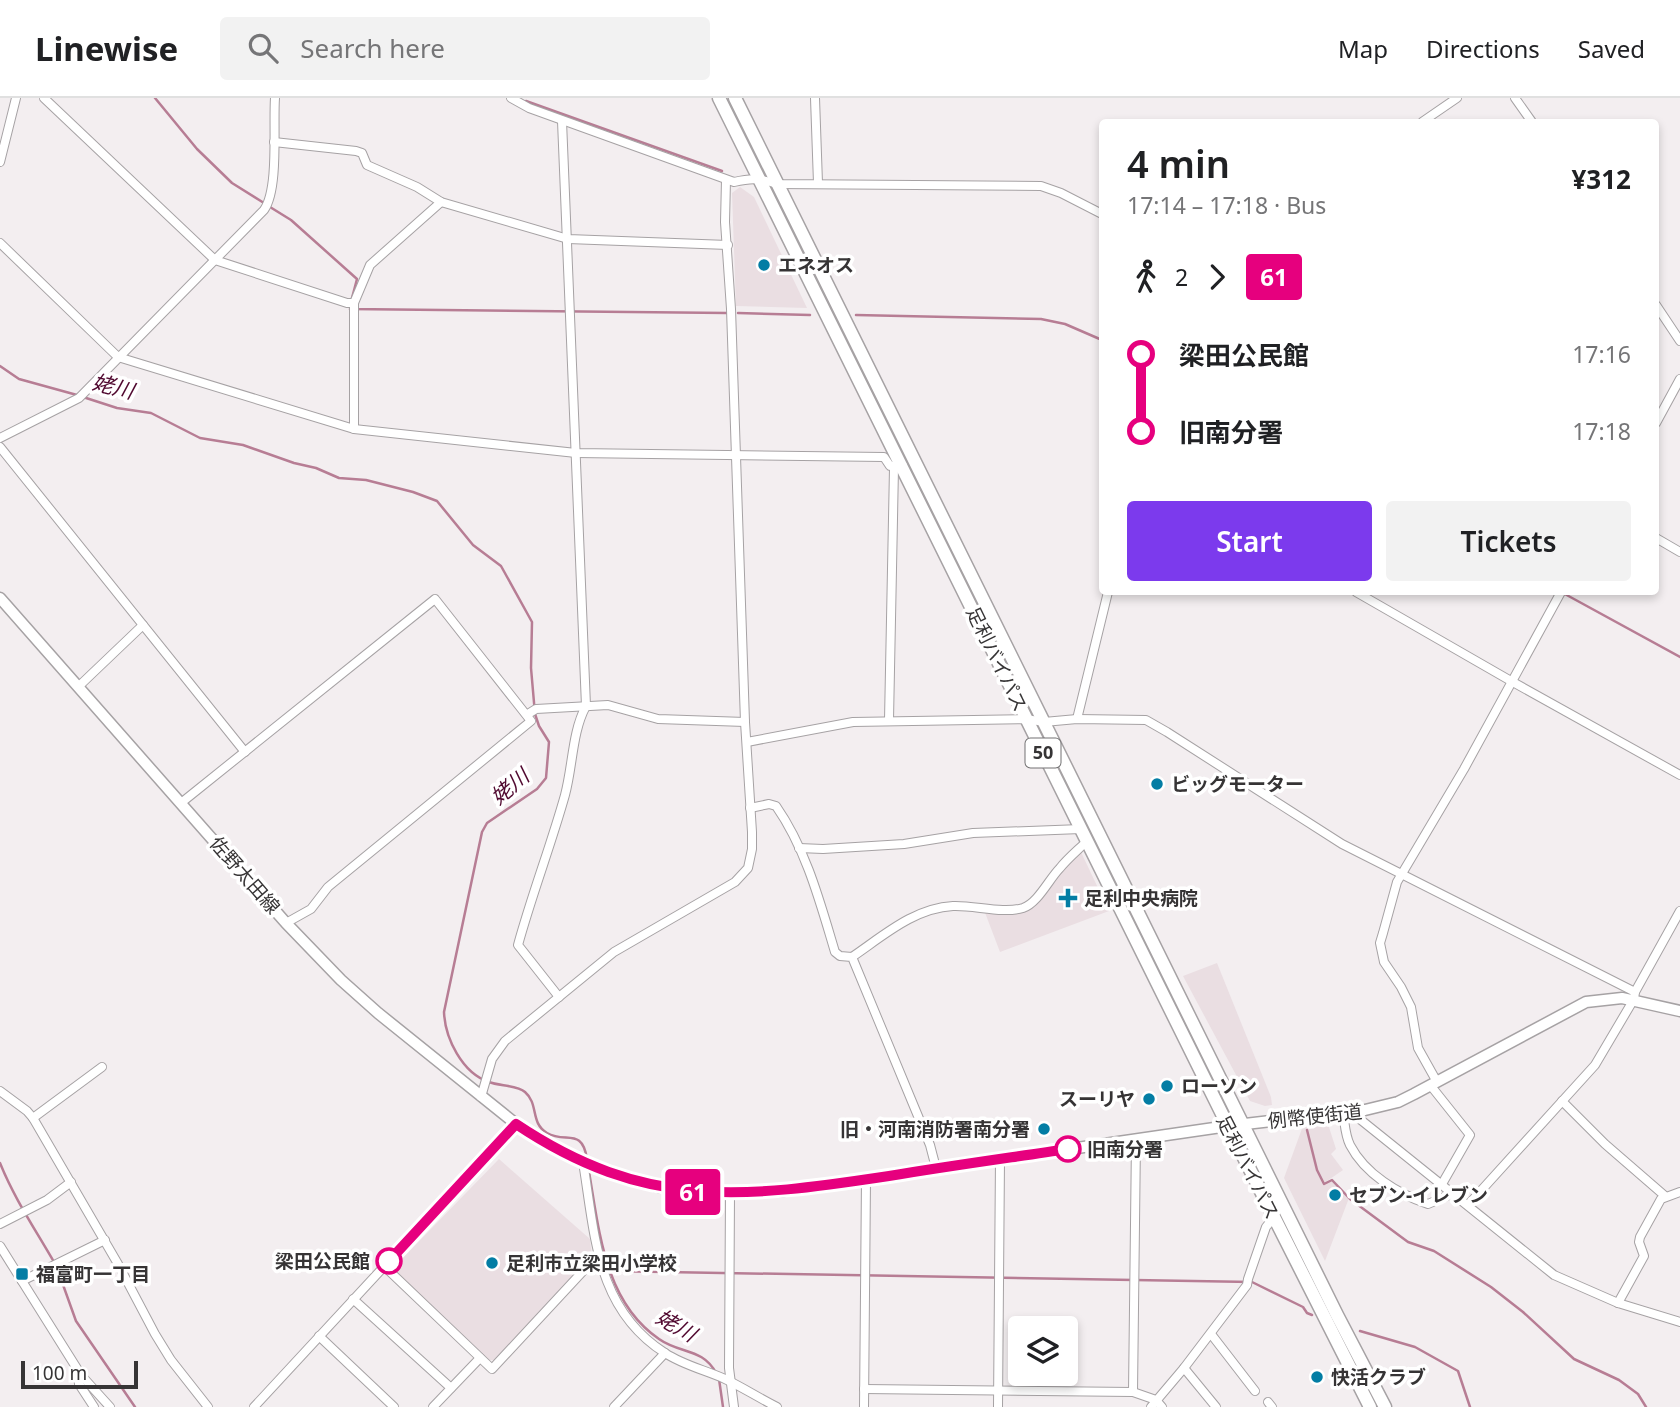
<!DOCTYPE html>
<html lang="en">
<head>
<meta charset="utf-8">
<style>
	body { margin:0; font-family:"Noto Sans","Noto Sans JP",sans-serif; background:#f2f2f2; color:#202124; height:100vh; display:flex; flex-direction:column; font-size:26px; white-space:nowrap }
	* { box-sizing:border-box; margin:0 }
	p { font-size:23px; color:#757577 }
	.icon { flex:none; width:38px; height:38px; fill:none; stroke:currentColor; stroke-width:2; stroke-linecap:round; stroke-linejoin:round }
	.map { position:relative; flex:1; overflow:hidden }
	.details { position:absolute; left:1099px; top:21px; width:560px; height:476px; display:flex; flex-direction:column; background:#fff; border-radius:7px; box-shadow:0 4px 10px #0003 }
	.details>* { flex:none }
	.badge { padding:0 14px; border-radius:5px; font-size:24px; line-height:46px }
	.controls { position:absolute; left:1008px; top:1218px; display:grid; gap:14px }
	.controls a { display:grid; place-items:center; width:70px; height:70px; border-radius:7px; background:#fff; box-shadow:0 4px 10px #0003; font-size:35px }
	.scale { position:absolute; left:21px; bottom:18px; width:117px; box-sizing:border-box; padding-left:7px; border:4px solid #363435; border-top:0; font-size:19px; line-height:24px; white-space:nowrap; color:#363435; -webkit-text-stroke:5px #fff; paint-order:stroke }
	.map>.badge { position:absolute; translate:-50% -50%; box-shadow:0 0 0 4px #fff }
	.legs { display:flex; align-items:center; gap:10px; height:77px; padding:0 28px; font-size:23px }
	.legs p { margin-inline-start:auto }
	.summary { display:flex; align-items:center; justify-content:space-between; height:119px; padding:0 28px }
	h1 { font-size:38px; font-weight:600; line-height:52px }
	.cta { display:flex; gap:14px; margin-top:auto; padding:14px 28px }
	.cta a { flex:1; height:80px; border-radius:7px; background:#7c3aed; color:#fff; font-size:28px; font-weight:600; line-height:80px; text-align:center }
	.cta a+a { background:#f2f2f2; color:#202124 }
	ul { padding:0 28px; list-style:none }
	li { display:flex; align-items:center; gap:24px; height:77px; font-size:26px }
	li i { display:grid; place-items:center; width:10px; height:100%; margin:0 9px; background:currentColor }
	li i::after { content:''; width:18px; height:18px; margin:-9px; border:5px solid; border-radius:50%; background:#fff }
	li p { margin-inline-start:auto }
	li:first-child i { background:linear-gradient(#0000 50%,currentColor 0) }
	li:last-child i { background:linear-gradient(currentColor 50%,#0000 0) }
	header { display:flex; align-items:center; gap:42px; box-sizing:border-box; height:98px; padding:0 35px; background:#fff; border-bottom:2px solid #e0e0e0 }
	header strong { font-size:33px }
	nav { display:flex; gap:38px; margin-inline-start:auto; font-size:24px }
	.search { width:490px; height:63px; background:#f2f2f2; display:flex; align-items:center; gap:18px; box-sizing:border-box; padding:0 24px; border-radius:7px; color:#757577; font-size:26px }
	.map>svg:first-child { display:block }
</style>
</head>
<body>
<header>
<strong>Linewise</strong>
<div class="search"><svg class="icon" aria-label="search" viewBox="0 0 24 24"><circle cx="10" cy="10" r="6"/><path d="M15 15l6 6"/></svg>Search here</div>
<nav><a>Map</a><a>Directions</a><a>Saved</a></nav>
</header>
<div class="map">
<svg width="1680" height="1309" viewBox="0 0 1680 1309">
	<rect width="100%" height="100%" fill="#f3eef0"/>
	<!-- built -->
	<g fill="#eadee2">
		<path d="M740,89l14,10 53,111 -71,-2 -4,-113z"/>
		<path d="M1080,752l29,61 -109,41 -16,-42 45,-6z"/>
		<path d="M1217,865l54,134 1,8 -7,1 -15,-5 -67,-125z"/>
		<path d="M1327,1023l9,28 -5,5 12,16 -19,13 -6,-13 -11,-40 9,40 7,15 9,-4 17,17 -24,63 -41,-83 20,-55z"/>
		<path d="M499,1061l91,80 2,18 -96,103h-10l-94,-91z"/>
	</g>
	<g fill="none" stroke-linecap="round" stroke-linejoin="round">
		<!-- stream -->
		<g stroke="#b77d94" stroke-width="2.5">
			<path d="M155,0l42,51 35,34 32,20"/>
			<path d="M526,3l196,70"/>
			<path d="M270,109l21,13 66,59 -5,19"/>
			<path d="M351,207l-1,4 377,4"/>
			<path d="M738,215l72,2"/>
			<path d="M856,217l185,4 24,5 37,16"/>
			<path d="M0,268l19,13 58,16"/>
			<path d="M83,299l34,11 34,5 49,25 43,7 51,18 22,5 23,10 27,2 47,12 24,9 36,44 28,21 31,56 -1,46 4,46 4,12 10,16 -3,36 -9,11 -50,34 -5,9 -38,180c1,26 18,61 45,70 10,4 28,3 36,10 14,12 5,31 22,41 19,11 35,-6 40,26"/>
			<path d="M1563,495l117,64"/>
			<path d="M1307,1032l10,40 7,14 8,-4 18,19 58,43 26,9 57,36 32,25 51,47 45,21 19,14 8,13"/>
			<path d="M0,1065c14,35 35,66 54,99"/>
			<path d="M588,1068c11,61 15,135 71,173 21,15 44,9 57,34"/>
			<path d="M57,1170l19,53 59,86"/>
			<path d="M609,1173l643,11 51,25 4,6 5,2"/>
			<path d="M1360,1233l55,16 43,24 12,36"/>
			<path d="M719,1281l4,28"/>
		</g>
		<defs>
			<g id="minor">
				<path d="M44,0l171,162 132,43h7"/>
				<path d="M511,0l18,10 205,74c17,-4 26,-4 43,2l264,2 20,7 41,21"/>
				<path d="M815,0l3,85"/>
				<path d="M1515,0l17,24"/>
				<path d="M1422,24l35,-24"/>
				<path d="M274,44l82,9 6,2 5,12 50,22 24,15 127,37 160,6"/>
				<path d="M0,64l16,-64"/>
				<path d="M0,145l118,114 236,72 222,24 308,4 6,9h13"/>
				<path d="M1656,207l24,36"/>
				<path d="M1656,325l24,-44"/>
				<path d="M354,331v-126l16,-38 71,-63"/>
				<path d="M0,340l79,-40 185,-188c15,-21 9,-84 11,-112"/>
				<path d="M0,349l245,305"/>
				<path d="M1656,440l24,14"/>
				<path d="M1356,494l155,89 169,94"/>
				<path d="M78,589l65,-62"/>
				<path d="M528,616l8,-5 72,-4 50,14 87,3"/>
				<path d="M1077,621l31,-127"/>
				<path d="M889,622l5,-252"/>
				<path d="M747,644l106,-20 173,-3 18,3 33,-3 69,1 21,12 175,112 293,148"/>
				<path d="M181,705l254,-204 96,122 -203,166 -17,22 -25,14"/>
				<path d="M750,710l19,-4 7,2c30,43 44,96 59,146l5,4 12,1 78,188 6,23"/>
				<path d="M799,750l24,1 81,-5 69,-11 108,-4"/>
				<path d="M852,859c31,-21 62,-49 101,-51 21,-1 50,8 70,2 15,-5 26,-29 37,-40 8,-10 18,-18 27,-27"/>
				<path d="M559,899l-41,-52c14,-51 33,-100 47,-150 8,-30 7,-63 21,-89l-24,-585"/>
				<path d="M1437,984l-19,-34 -7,-41 -10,-20 -17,-25 -4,-19 3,-10 14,-51 67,-113 97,-177"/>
				<path d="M1431,988l39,49 -28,49"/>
				<path d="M0,993l27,20 6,7 85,146 37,70 16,26 37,47"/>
				<path d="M481,999l11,-38 13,-18 109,-89 121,-70 13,-14 4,-19v-17l-7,-110 -14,-413 -6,-87 1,-42"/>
				<path d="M1562,1003l43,43 60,52"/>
				<path d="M1351,1014l203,163 64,28 62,19"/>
				<path d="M1343,1015c2,11 2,22 7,32 15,29 48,49 78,59l26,-11"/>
				<path d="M33,1020l69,-51"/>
				<path d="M583,1064c12,73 13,147 82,191 18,12 40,17 60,26 17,8 34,19 52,28"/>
				<path d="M730,1096l-1,174 5,39"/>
				<path d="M1468,1107l127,-140 39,-66 1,-7 45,-81"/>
				<path d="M0,1126l47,-24 24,-18"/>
				<path d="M0,1148l81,129 29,32"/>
				<path d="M384,1168l108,103 106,-114"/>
				<path d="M22,1183l83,-41"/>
				<path d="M353,1201l98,89"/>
				<path d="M1618,1205l26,-47 -5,-14 1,-5 21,-38 19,-7"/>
				<path d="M1211,1236l44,57"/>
				<path d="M319,1238l75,71"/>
				<path d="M1184,1270l32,39"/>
				<path d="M81,1277l-3,1 1,8 15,23"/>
				<path d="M864,1291l269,3 23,8 6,7"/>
				<path d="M1133,1294l3,-252"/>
				<path d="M1268,1304l4,5"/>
				<path d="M254,1309l262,-283"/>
				<path d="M433,1309l47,-49"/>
				<path d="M614,1309l51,-54"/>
				<path d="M864,1309l2,-228"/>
				<path d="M998,1309l2,-248"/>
				<path d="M1151,1309l33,-39 63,-83 1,-6 18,-52 8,-10"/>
			</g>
			<path id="major" d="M0,500l286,325 55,57 37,33 138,111 46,28 60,25 37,10 47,6 76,-2 446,-65 137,-16 33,-8 16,-8 172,-92 36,-4 58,13"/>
			<g id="highway">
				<path d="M719,0l509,1028 142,281"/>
				<path d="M735,0l602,1217 48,92"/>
			</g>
		</defs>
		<!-- minor casing -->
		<use href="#minor" stroke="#a6a2a4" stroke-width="10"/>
		<!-- major casing -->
		<use href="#major" stroke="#a6a2a4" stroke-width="13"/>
		<!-- highway casing -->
		<use href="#highway" stroke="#a6a2a4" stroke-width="15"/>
		<!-- minor -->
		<use href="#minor" stroke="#fff" stroke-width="8"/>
		<!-- major -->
		<use href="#major" stroke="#fff" stroke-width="10"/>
		<!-- highway -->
		<use href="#highway" stroke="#fff" stroke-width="12"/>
	</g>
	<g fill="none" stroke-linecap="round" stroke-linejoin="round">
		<defs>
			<path id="line-1" d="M389,1163l127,-137c130,87 227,74 373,52 60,-10 119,-18 179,-27"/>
		</defs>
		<!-- line-1 casing -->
		<use href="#line-1" stroke="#fff" stroke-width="16"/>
		<!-- line-1 -->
		<use href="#line-1" stroke="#e6007e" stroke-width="10"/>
	</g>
	<!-- markers -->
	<g fill="#037da4" stroke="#fff" stroke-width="2.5">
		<circle cx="764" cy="167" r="7"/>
		<circle cx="1157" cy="686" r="7"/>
		<path d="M1064.5 789.5h7v7h7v7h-7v7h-7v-7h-7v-7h7z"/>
		<circle cx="1167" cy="988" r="7"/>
		<circle cx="1149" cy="1001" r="7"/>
		<circle cx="1044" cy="1031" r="7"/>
		<circle cx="1335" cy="1097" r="7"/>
		<circle cx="492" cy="1165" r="7"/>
		<rect x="15" y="1169" width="14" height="14" rx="3.5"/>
		<circle cx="1317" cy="1279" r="7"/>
	</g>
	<g fill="#fff" stroke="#e6007e" stroke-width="3.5">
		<circle cx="1068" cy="1051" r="12"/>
		<circle cx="389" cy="1163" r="12"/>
	</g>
	<g text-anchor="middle" stroke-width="7" stroke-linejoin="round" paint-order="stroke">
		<!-- shield labels -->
		<rect fill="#fff" stroke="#727172" stroke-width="2" x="1025.5" y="640.5" width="35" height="29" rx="5"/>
		<g font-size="18" font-weight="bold" fill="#363435">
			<text x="1043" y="661">50</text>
		</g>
		<!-- poi labels -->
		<g font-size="19" font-weight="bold" fill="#363435" stroke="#fff" text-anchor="start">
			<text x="778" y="174">エネオス</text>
			<text x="1171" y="693">ビッグモーター</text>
			<text x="1084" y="807">足利中央病院</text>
			<text x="1181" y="995">ローソン</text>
			<text x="1135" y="1008" text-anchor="end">スーリヤ</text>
			<text x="1030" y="1038" text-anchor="end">旧・河南消防署南分署</text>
			<text x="1349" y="1104">セブン-イレブン</text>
			<text x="506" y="1172">足利市立梁田小学校</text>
			<text x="36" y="1183">福富町一丁目</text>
			<text x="1331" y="1286">快活クラブ</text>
		</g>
		<!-- street labels -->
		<g font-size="19" fill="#363435" stroke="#fff">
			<text transform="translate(997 561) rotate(64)" y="7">足利バイパス</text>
			<text transform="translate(245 777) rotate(49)" y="7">佐野太田線</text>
			<text transform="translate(1315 1018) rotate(-6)" y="7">例幣使街道</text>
			<text transform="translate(1248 1069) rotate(63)" y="7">足利バイパス</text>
		</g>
		<!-- stop labels -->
		<g font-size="19" font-weight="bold" fill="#363435" stroke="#fff" text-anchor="start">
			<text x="1087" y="1058">旧南分署</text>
			<text x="370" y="1170" text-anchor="end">梁田公民館</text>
		</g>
		<!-- water labels -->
		<g font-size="21" font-style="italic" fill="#510930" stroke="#fff">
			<text transform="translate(113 289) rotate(14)" y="7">姥川</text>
			<text transform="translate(510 689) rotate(-40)" y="7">姥川</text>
			<text transform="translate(676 1228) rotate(30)" y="7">姥川</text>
		</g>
	</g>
</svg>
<div class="controls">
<a><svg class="icon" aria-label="layers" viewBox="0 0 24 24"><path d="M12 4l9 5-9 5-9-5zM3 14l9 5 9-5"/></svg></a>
</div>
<div class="scale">100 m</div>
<b class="badge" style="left:693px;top:1094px;background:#e6007e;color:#fff">61</b>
<section class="details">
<div class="summary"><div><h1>4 min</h1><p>17:14 – 17:18 · Bus</p></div><b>¥312</b></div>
<div class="legs"><svg class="icon" aria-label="walk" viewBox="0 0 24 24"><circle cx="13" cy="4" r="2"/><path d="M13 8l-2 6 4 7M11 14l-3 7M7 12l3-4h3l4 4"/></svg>2<svg class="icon" aria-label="forward" viewBox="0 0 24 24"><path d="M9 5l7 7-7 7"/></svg><b class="badge" style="background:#e6007e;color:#fff">61</b></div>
<ul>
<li><i style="color:#e6007e"></i><b>梁田公民館</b><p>17:16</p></li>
<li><i style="color:#e6007e"></i><b>旧南分署</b><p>17:18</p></li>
</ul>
<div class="cta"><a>Start</a><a>Tickets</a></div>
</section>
</div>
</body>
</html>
